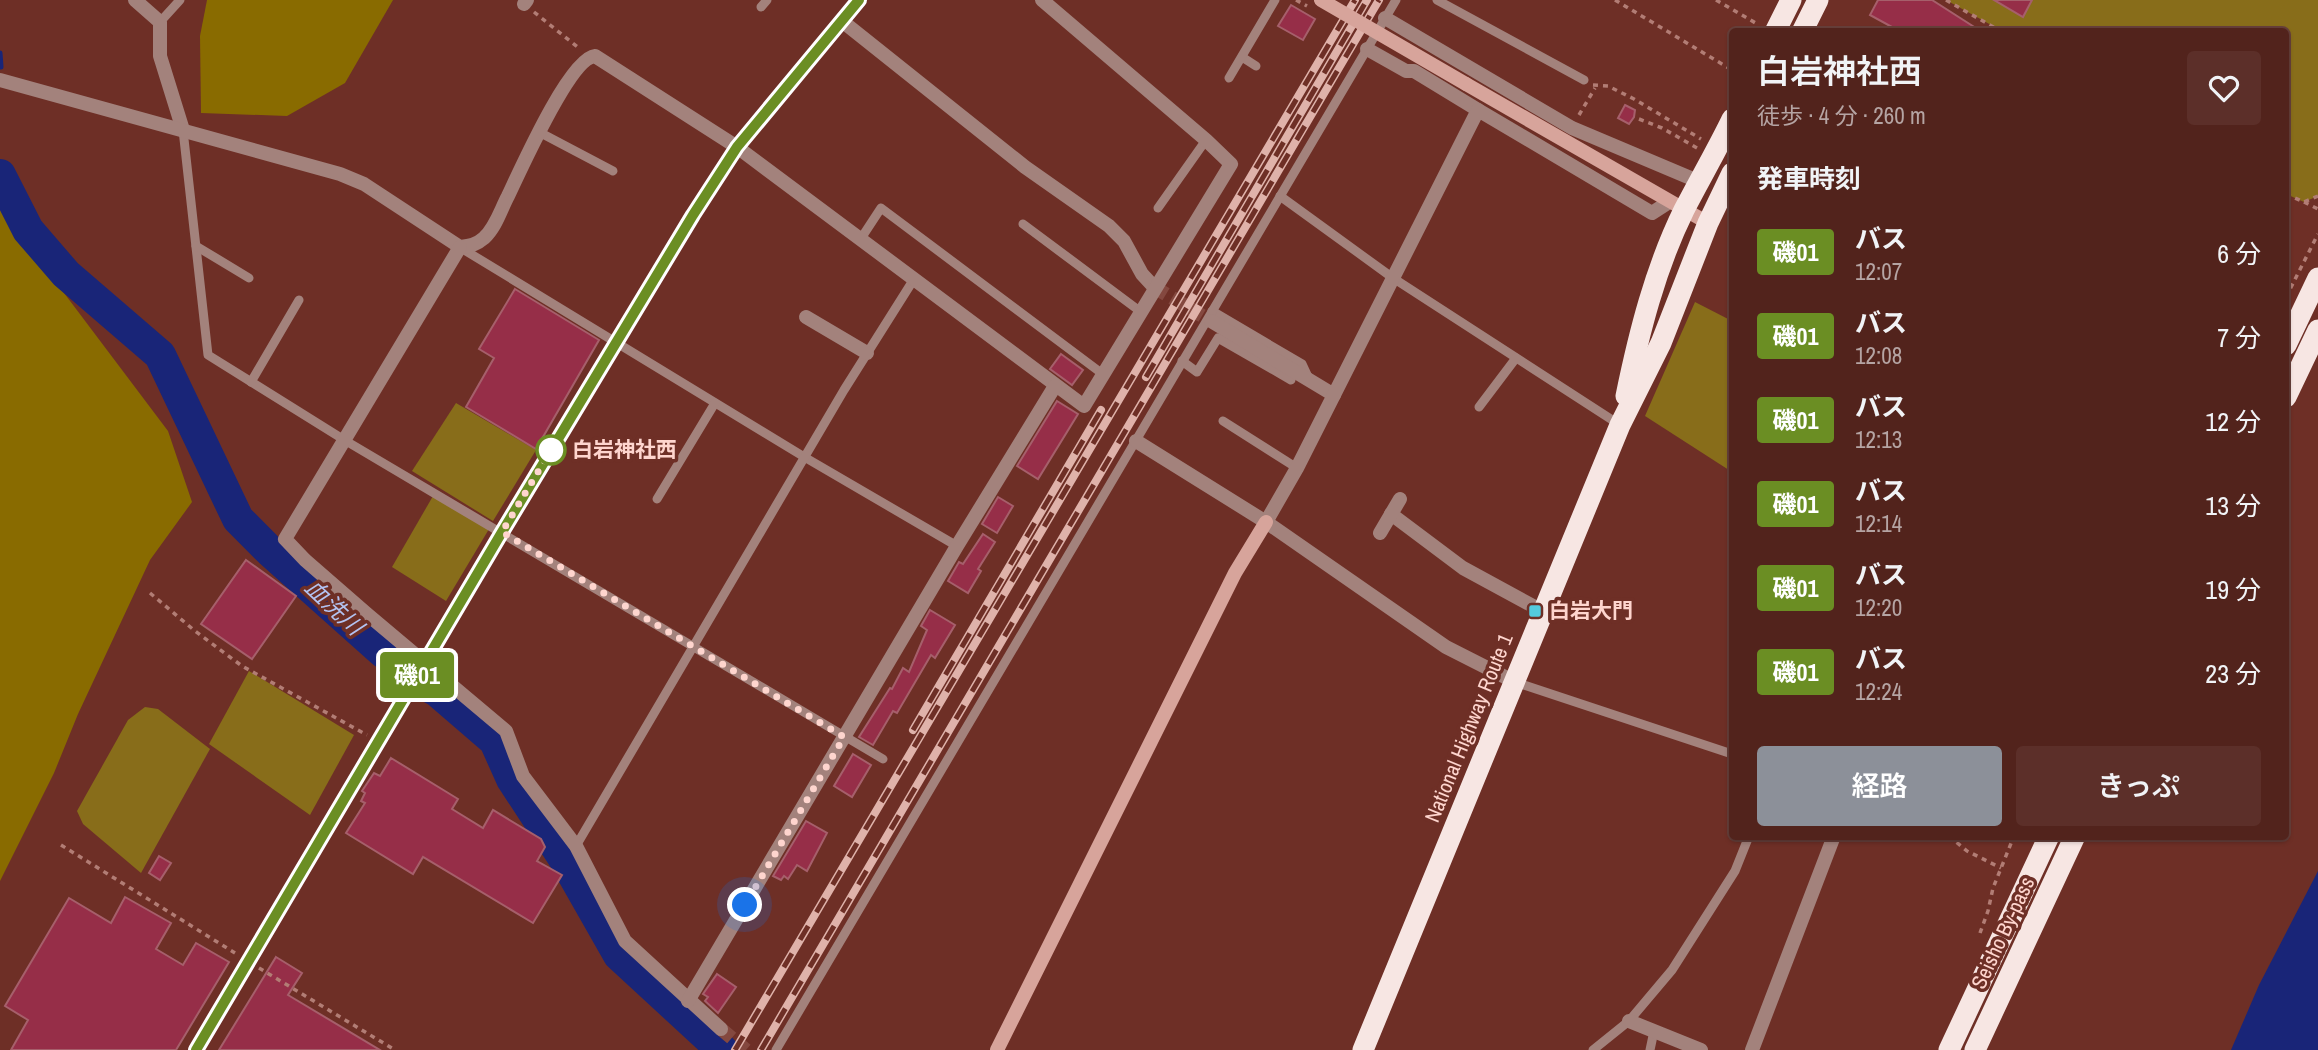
<!DOCTYPE html>
<html lang="ja">
<head>
<meta charset="utf-8">
<style>
	body { margin:0; font-family:"Archivo Narrow","Noto Sans JP",sans-serif; background:#5c2f29; color:#f1f3f6; height:100vh; display:flex; flex-direction:column; font-size:26px; white-space:nowrap }
	* { box-sizing:border-box; margin:0 }
	p { font-size:23px; color:#b5a4a3 }
	.icon { flex:none; width:38px; height:38px; fill:none; stroke:currentColor; stroke-width:2; stroke-linecap:round; stroke-linejoin:round }
	.map { position:relative; flex:1; overflow:hidden }
	.side { position:absolute; left:1729px; top:28px; width:560px; height:812px; display:flex; flex-direction:column; background:#52231c; border-radius:7px; box-shadow:0 2px 5px #0004,0 0 0 2px #68403b }
	.side>* { flex:none }
	.badge { padding:0 14px; border-radius:5px; font-size:24px; line-height:46px }
	.you { position:absolute; width:35px; height:35px; margin:-18px; border:5px solid #fff; border-radius:50%; background:#1a73e8; box-shadow:0 0 0 10px #1a73e833 }
	.map>.badge { position:absolute; translate:-50% -50%; box-shadow:0 0 0 4px #fff }
	h2 { padding:0 28px; font-size:26px; line-height:63px }
	.round { display:grid; place-items:center; flex:none; width:74px; height:74px; border-radius:7px; background:#5c2f29 }
	.summary { display:flex; align-items:center; justify-content:space-between; height:119px; padding:0 28px }
	h1 { font-size:33px; font-weight:600; line-height:52px }
	.action { display:flex; gap:14px; margin-top:auto; padding:14px 28px }
	.action a { flex:1; height:80px; border-radius:7px; background:#8c9099; color:#fff; font-size:28px; font-weight:600; line-height:80px; text-align:center }
	.action a+a { background:#5c2f29; color:#f1f3f6 }
	ul { padding:0; list-style:none }
	li { display:flex; align-items:center; gap:21px; height:84px; padding:0 28px }
	li div { flex:1 }
	li b { display:block; font-size:26px }
	li em { font-style:normal }
	li .badge { min-width:77px; font-weight:700; text-align:center }
	.map>svg:first-child { display:block }
</style>
</head>
<body>
<div class="map">
<svg width="2318" height="1050" viewBox="0 0 2318 1050">
	<rect width="100%" height="100%" fill="#6e2f26"/>
	<!-- green -->
	<g fill="#886d1a">
		<path d="M1946,0h372v196l-14,6 -18,-8v-162l-284,-1z"/>
		<path d="M1695,302l37,19v151l-87,-56z"/>
		<path d="M456,403l80,47 -43,71 -81,-50z"/>
		<path d="M433,496l56,33 -43,72 -54,-34z"/>
		<path d="M249,671l105,64 -44,80 -101,-71z"/>
		<path d="M145,707l13,2 52,40 -69,124 -58,-49 -6,-13 51,-91z"/>
	</g>
	<!-- forest -->
	<g fill="#896b00">
		<path d="M207,0h186l-48,83 -58,33 -86,-3 -1,-77z"/>
		<path d="M0,208l168,223 24,71 -42,58 -72,154 -24,59 -54,108z"/>
	</g>
	<!-- water -->
	<path fill="#192578" d="M2318,871v179h-87l28,-65z"/>
	<g fill="none" stroke-linecap="round" stroke-linejoin="round">
		<!-- stream -->
		<path stroke="#192578" stroke-width="5" d="M0,53l1,14"/>
		<!-- river -->
		<path stroke="#192578" stroke-width="32" d="M0,175l28,55 38,44 94,81 78,164 32,32 112,100 44,34 11,6 58,50 17,38 53,81 54,95 103,95"/>
	</g>
	<!-- building -->
	<g fill="#962e48" stroke="#a65f6b" stroke-width="2">
		<path d="M1878,0h54l50,32h-81l-31,-17z"/>
		<path d="M1994,0h38l-9,17z"/>
		<path d="M1291,5l24,14 -12,21 -25,-14z"/>
		<path d="M1625,105l10,5 -1,7 -5,7 -11,-6z"/>
		<path d="M515,289l84,51 -63,109 -70,-42 28,-49 -15,-9z"/>
		<path d="M1061,354l22,16 -11,15 -22,-16z"/>
		<path d="M1057,401l21,13 -40,65 -21,-13z"/>
		<path d="M998,497l15,9 -16,27 -15,-9z"/>
		<path d="M983,534l12,8 -17,27 3,2 -13,22 -20,-12 11,-19 4,2z"/>
		<path d="M246,560l50,36 -44,63 -51,-35z"/>
		<path d="M930,610l25,15 -20,33 -4,-3 -34,58 -4,-2 -20,34 -14,-8 31,-49 2,1 11,-21 6,4 18,-42 -6,-4z"/>
		<path d="M853,754l18,11 -19,32 -18,-11z"/>
		<path d="M391,758l67,41 -6,10 31,19 10,-18 48,29 4,8 -8,14 25,14 -29,48 -110,-66 -10,17 -67,-41 19,-30 -4,-2 4,-8 -3,-2 12,-18 6,3z"/>
		<path d="M806,821l21,12 -20,38 -10,-6 -9,14 -4,-3 -3,4 -8,-4z"/>
		<path d="M159,856l12,7 -11,17 -11,-7z"/>
		<path d="M125,897l46,26 -15,26 27,16 13,-22 33,19 -53,88h-165l17,-30 -23,-14 64,-108 42,25z"/>
		<path d="M276,957l26,16 -14,22 92,55h-161z"/>
		<path d="M717,974l19,13 -18,26 -13,-12 3,-4 -5,-3z"/>
	</g>
	<g fill="none" stroke-linecap="round" stroke-linejoin="round">
		<!-- street-tunnel -->
		<g stroke="#84483f" stroke-width="14" stroke-dasharray="14 7" stroke-linecap="butt">
			<path d="M1154,287l57,34"/>
			<path d="M721,1029l25,21"/>
		</g>
		<!-- path -->
		<g stroke="#b27d75" stroke-width="3.5" stroke-dasharray="5 5" stroke-linecap="butt">
			<path d="M1296,0l11,6"/>
			<path d="M1615,0l117,70"/>
			<path d="M1716,0l43,25"/>
			<path d="M1946,0l56,32"/>
			<path d="M534,12l46,37"/>
			<path d="M1593,85l15,1 26,13 67,40"/>
			<path d="M1579,115l16,-27"/>
			<path d="M1639,119l23,9 35,20"/>
			<path d="M2286,194l18,8 14,-6"/>
			<path d="M2304,202l14,7"/>
			<path d="M2286,297l32,-63"/>
			<path d="M150,593l45,38 47,35 125,69"/>
			<path d="M1949,836l18,15 34,17"/>
			<path d="M61,845l174,108"/>
			<path d="M1980,933l8,-22 5,-23 21,-52"/>
			<path d="M259,968l136,82"/>
		</g>
		<!-- lane -->
		<g stroke="#a3827c" stroke-width="9">
			<path d="M1437,0l147,80"/>
			<path d="M761,7l6,-7"/>
			<path d="M160,22l20,-22"/>
			<path d="M1242,57l14,9"/>
			<path d="M1229,78l46,-78"/>
			<path d="M183,130l25,225 138,86 537,318"/>
			<path d="M539,132l74,39"/>
			<path d="M1280,196l113,82 227,147"/>
			<path d="M1158,208l48,-68"/>
			<path d="M1023,224l118,88"/>
			<path d="M860,240l21,-32 223,167"/>
			<path d="M196,246l53,32"/>
			<path d="M461,248l345,210 151,88"/>
			<path d="M1212,311l90,53 7,15"/>
			<path d="M1182,361l15,11 21,-34 73,42"/>
			<path d="M251,382l48,-82"/>
			<path d="M1479,407l37,-49"/>
			<path d="M1223,421l74,47"/>
			<path d="M657,499l58,-96"/>
			<path d="M1515,682l217,72"/>
			<path d="M576,846l268,-456 70,-111"/>
			<path d="M776,1050l620,-1050"/>
			<path d="M1593,1050l36,-29 43,-51 63,-99 14,-35"/>
			<path d="M1650,1050l4,-19"/>
		</g>
		<!-- street -->
		<g stroke="#a3827c" stroke-width="14">
			<path d="M135,0l25,22v34l23,74"/>
			<path d="M524,4l3,-4"/>
			<path d="M1385,18l187,110 128,54"/>
			<path d="M842,21l183,146 84,59 15,15 18,33 12,13"/>
			<path d="M1367,49l39,22h8l64,39"/>
			<path d="M0,80l340,94 24,10 96,63c10,-1 16,-2 24,-9 12,-11 17,-29 24,-42 12,-25 62,-138 87,-140l142,91 347,259 147,-242 -25,-24 -164,-140"/>
			<path d="M693,215l44,-68 122,-147"/>
			<path d="M460,247l-175,292 20,21 62,54 139,117 17,45 53,70 49,95 96,88"/>
			<path d="M806,317l61,36"/>
			<path d="M1211,321l123,74"/>
			<path d="M1136,441l130,81 180,125 69,35"/>
			<path d="M1391,514l72,54 81,44"/>
			<path d="M1266,522l31,-54 181,-358 174,103 17,-11"/>
			<path d="M1380,533l20,-34"/>
			<path d="M688,1001l269,-455 98,-160"/>
			<path d="M1629,1021l72,29"/>
			<path d="M1752,1050l82,-214"/>
		</g>
		<!-- secondary -->
		<g stroke="#d7a49b" stroke-width="14">
			<path d="M1466,84l242,139"/>
			<path d="M196,1050l306,-518 191,-317"/>
			<path d="M997,1050l238,-477 31,-51"/>
		</g>
		<!-- highway -->
		<g stroke="#f7e6e3" stroke-width="21">
			<path d="M1775,32l16,-32"/>
			<path d="M1802,32l16,-32"/>
			<path d="M2286,345l32,-67"/>
			<path d="M1626,396c13,-63 29,-127 58,-186 16,-31 33,-60 48,-91"/>
			<path d="M2286,397l32,-67"/>
			<path d="M1363,1050l257,-625 41,-82 47,-120 24,-50"/>
			<path d="M1949,1050l100,-214"/>
			<path d="M1975,1050l100,-214"/>
		</g>
		<defs>
			<g id="rail">
				<path d="M1146,377l221,-377"/>
				<path d="M913,730l188,-320"/>
				<path d="M735,1050l620,-1050"/>
				<path d="M761,1050l618,-1050"/>
			</g>
		</defs>
		<!-- rail casing -->
		<use href="#rail" stroke="#dfb2aa" stroke-width="8"/>
		<!-- rail -->
		<use href="#rail" stroke="#6e2f26" stroke-width="5" stroke-dasharray="16" stroke-linecap="butt"/>
		<!-- secondary-bridge -->
		<path stroke="#d7a49b" stroke-width="14" d="M1321,0l145,84"/>
	</g>
	<g fill="none" stroke-linecap="round" stroke-linejoin="round">
		<defs>
			<path id="line" d="M196,1050l306,-518 191,-317 44,-68 122,-147"/>
		</defs>
		<!-- line casing -->
		<use href="#line" stroke="#fff" stroke-width="16"/>
		<!-- line -->
		<use href="#line" stroke="#6b8e23" stroke-width="10"/>
		<!-- walk -->
		<path stroke="#fed5ce" stroke-width="7" stroke-dasharray="0 12.6" d="M551,450l-49,82 342,205 -99,168"/>
	</g>
	<!-- markers -->
	<circle fill="#fff" stroke="#6b8e23" stroke-width="3.5" cx="551" cy="450" r="14"/>
	<rect fill="#54cadd" stroke="#6e2f26" stroke-width="2.5" x="1528" y="604" width="14" height="14" rx="3.5"/>
	<g text-anchor="middle" stroke-width="7" stroke-linejoin="round" paint-order="stroke">
		<!-- stop labels -->
		<g font-size="21" font-weight="bold" fill="#fed5ce" stroke="#6e2f26" text-anchor="start">
			<text x="572" y="457">白岩神社西</text>
		</g>
		<!-- poi labels -->
		<g font-size="21" font-weight="bold" fill="#fed5ce" stroke="#6e2f26" text-anchor="start">
			<text x="1549" y="618">白岩大門</text>
		</g>
		<!-- street labels -->
		<g font-size="21" fill="#fed5ce" stroke="#6e2f26">
			<text transform="translate(1469 728) rotate(-68)" y="7">National Highway Route 1</text>
			<text transform="translate(2003 933) rotate(-65)" y="7">Seisho By-pass</text>
		</g>
		<!-- water labels -->
		<g font-size="23" font-style="italic" fill="#b3c3f2" stroke="#6e2f26">
			<text transform="translate(334 607) rotate(43)" y="8">血洗川</text>
		</g>
	</g>
</svg>
<div class="you" style="left:745px;top:905px"></div>
<b class="badge" style="left:417px;top:675px;background:#6b8e23;color:#fff">磯01</b>
<section class="side">
<div class="summary"><div><h1>白岩神社西</h1><p>徒歩 · 4 分 · 260 m</p></div><a class="round"><svg class="icon" aria-label="heart" viewBox="0 0 24 24"><path d="M12 20l-8-8c-3-5 5-10 8-4 3-6 11-1 8 4z"/></svg></a></div>
<h2>発車時刻</h2>
<ul>
<li><span class="badge" style="background:#6b8e23;color:#fff">磯01</span><div><b>バス</b><p>12:07</p></div><em>6 分</em></li>
<li><span class="badge" style="background:#6b8e23;color:#fff">磯01</span><div><b>バス</b><p>12:08</p></div><em>7 分</em></li>
<li><span class="badge" style="background:#6b8e23;color:#fff">磯01</span><div><b>バス</b><p>12:13</p></div><em>12 分</em></li>
<li><span class="badge" style="background:#6b8e23;color:#fff">磯01</span><div><b>バス</b><p>12:14</p></div><em>13 分</em></li>
<li><span class="badge" style="background:#6b8e23;color:#fff">磯01</span><div><b>バス</b><p>12:20</p></div><em>19 分</em></li>
<li><span class="badge" style="background:#6b8e23;color:#fff">磯01</span><div><b>バス</b><p>12:24</p></div><em>23 分</em></li>
</ul>
<div class="action"><a>経路</a><a>きっぷ</a></div>
</section>
</div>
</body>
</html>
